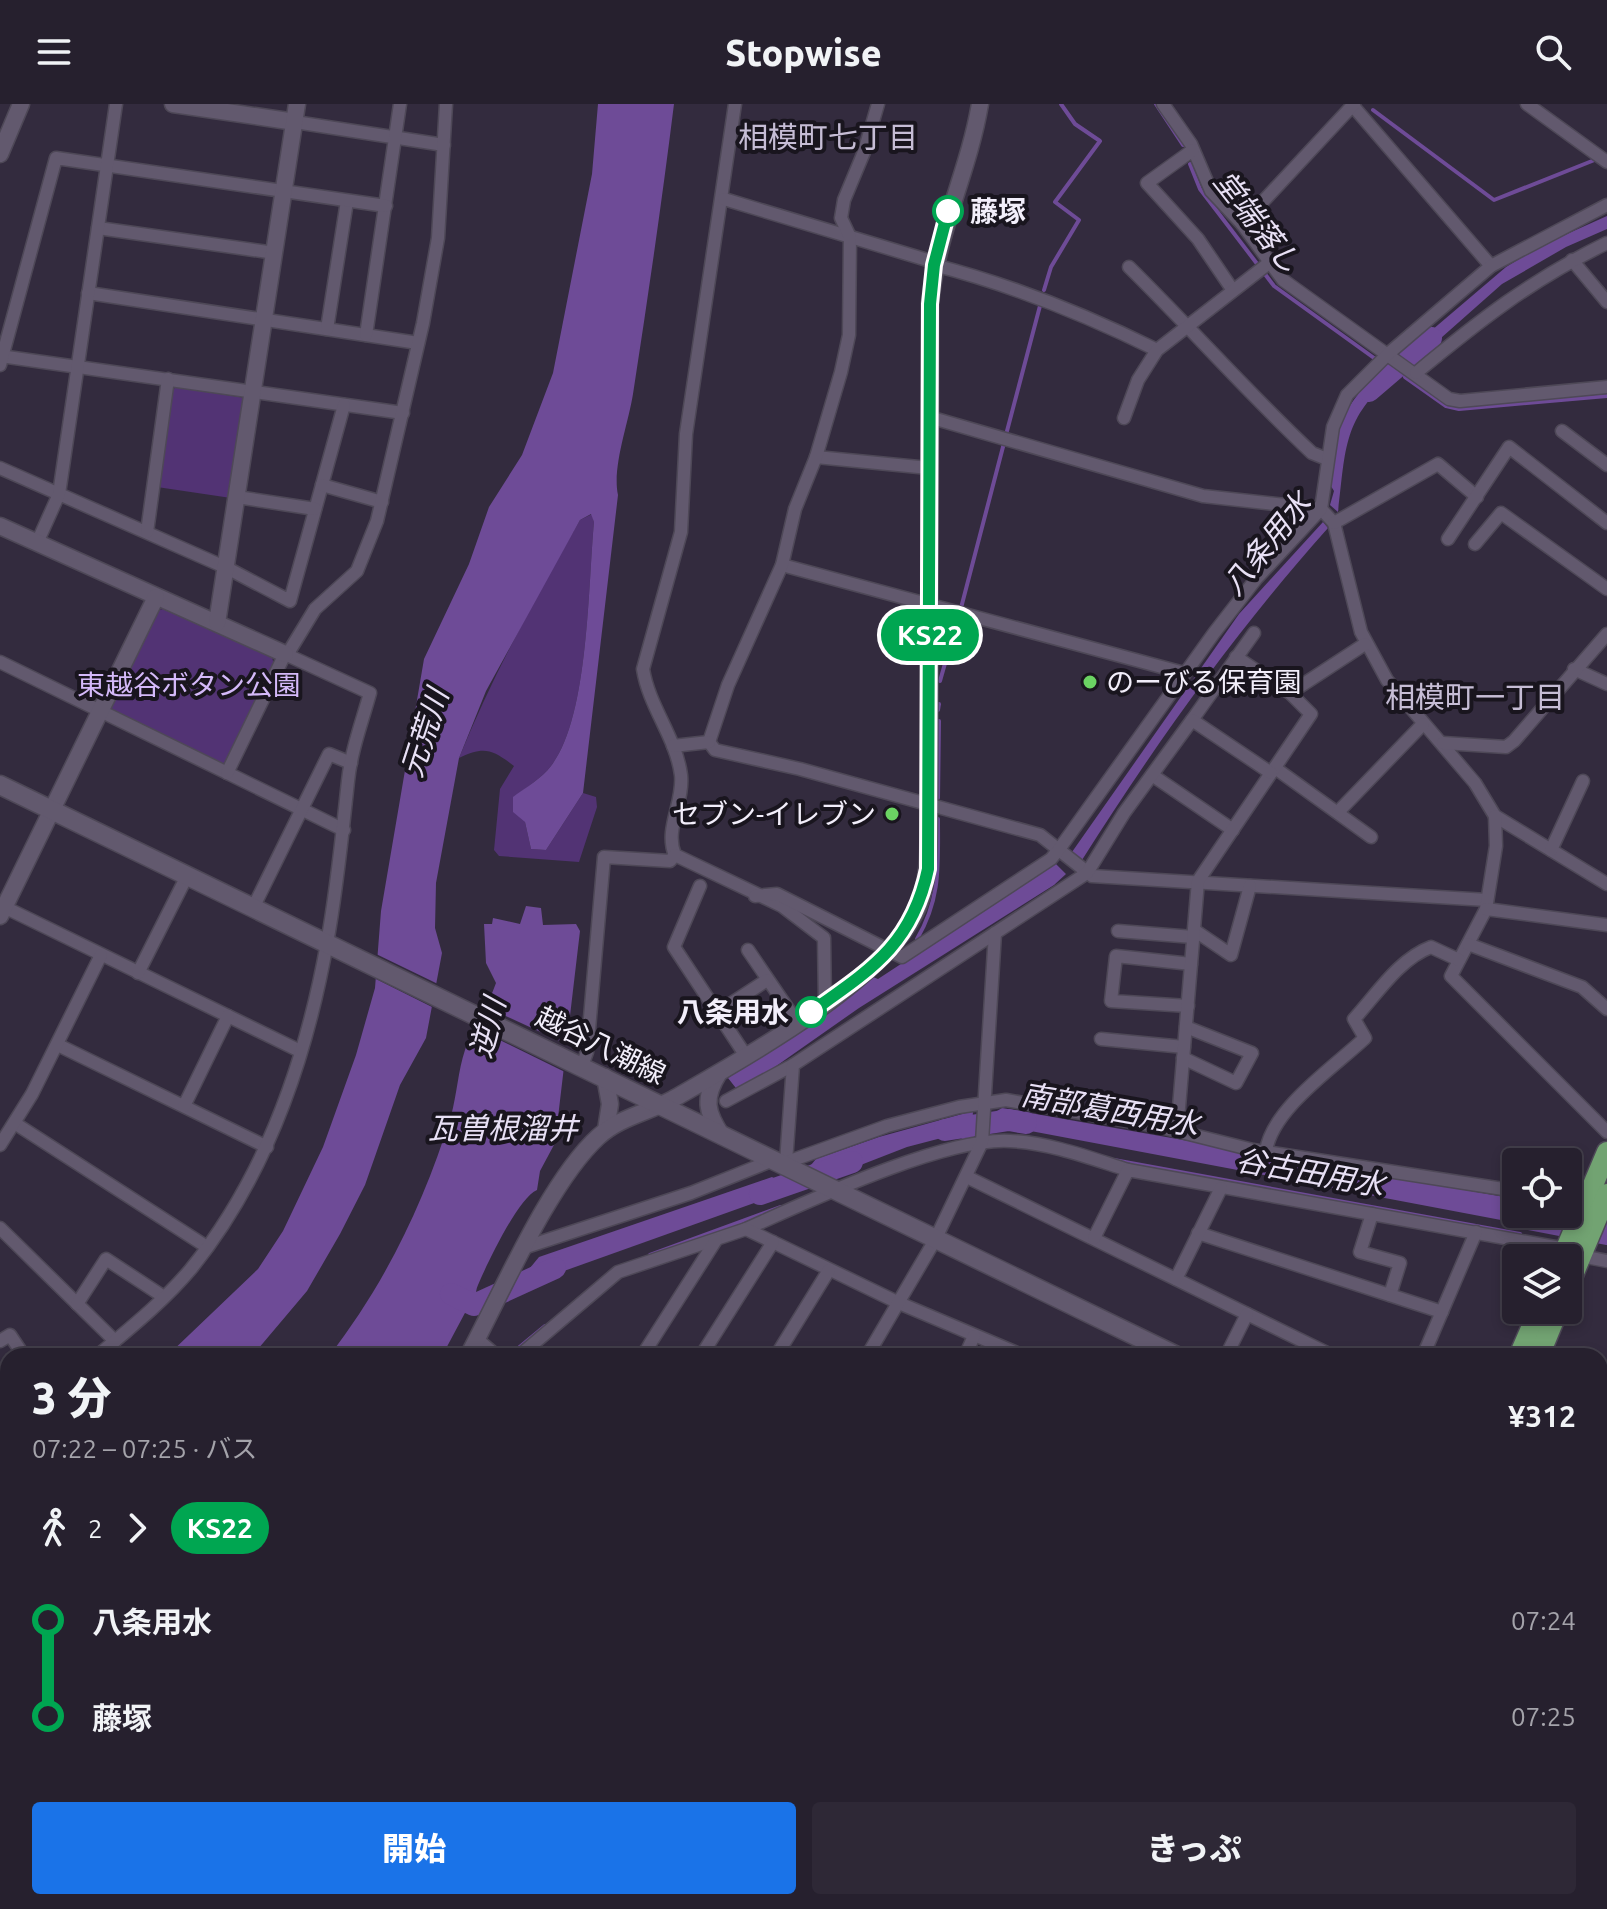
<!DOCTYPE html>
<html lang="ja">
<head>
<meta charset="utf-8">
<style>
	body { margin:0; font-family:Ubuntu,"Noto Sans JP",sans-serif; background:#2e2836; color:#f1f3f6; height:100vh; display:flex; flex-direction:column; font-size:30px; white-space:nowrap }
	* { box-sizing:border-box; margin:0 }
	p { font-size:26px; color:#a4a3aa }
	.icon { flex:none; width:44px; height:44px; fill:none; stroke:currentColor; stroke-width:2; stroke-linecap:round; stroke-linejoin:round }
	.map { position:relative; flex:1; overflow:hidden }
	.side { position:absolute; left:0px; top:1244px; width:1608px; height:562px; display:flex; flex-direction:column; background:#26202e; border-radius:24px 24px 0 0; box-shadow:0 4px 12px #0003,0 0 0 2px #423e4a }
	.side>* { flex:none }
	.badge { padding:0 16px; border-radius:26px; font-size:28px; line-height:52px }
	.buttons { position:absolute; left:1502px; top:1044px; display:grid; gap:16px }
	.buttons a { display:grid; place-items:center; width:80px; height:80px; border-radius:8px; background:#26202e; box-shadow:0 4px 12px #0003,0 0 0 2px #423e4a; font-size:40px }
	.map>.badge { position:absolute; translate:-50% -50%; box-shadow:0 0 0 4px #fff }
	.legs { display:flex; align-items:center; gap:12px; height:88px; padding:0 32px; font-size:26px }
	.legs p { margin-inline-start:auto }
	.overview { display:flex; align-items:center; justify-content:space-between; height:136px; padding:0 32px }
	h1 { font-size:44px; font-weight:800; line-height:60px }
	.action { display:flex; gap:16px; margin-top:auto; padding:16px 32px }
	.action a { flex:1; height:92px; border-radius:8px; background:#1a73e8; color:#fff; font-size:32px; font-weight:800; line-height:92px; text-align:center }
	.action a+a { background:#2e2836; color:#f1f3f6 }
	ul { padding:0 32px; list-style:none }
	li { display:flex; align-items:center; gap:28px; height:96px; font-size:30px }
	li i { display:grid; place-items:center; width:12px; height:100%; margin:0 10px; background:currentColor }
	li i::after { content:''; width:20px; height:20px; margin:-10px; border:6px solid; border-radius:50%; background:#26202e }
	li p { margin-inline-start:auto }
	li:first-child i { background:linear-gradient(#0000 50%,currentColor 0) }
	li:last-child i { background:linear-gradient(currentColor 50%,#0000 0) }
	header { display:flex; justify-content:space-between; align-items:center; height:104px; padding:0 32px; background:#26202e; font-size:36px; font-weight:800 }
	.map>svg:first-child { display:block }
</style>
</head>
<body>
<header><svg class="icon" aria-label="menu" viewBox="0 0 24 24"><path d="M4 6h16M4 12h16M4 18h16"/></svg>Stopwise<svg class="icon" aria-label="search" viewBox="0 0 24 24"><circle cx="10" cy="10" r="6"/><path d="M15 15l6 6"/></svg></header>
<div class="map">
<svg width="1607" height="1805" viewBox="0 0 1607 1805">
	<rect width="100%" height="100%" fill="#332b3e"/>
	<!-- green -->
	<g fill="#523374">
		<path d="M176,283l69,11 -14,100 -74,-11 14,-96z"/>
		<path d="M592,410l2,8c-6,62 -5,196 -43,244 -9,12 -26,22 -38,32l12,24 6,27 15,1 37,-57 13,4 1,10 -18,55 -80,-6 -5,-6 6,-61 14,-23c-22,-17 -30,-20 -55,-8 34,-83 76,-160 121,-238z"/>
		<path d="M163,505l109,48 2,8 -46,98 -7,2 -109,-52 -3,-9 46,-93z"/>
	</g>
	<!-- water -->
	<g fill="#6e4b97">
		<path d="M598,0h76c-12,97 -26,193 -41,290 -5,31 -21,73 -15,101l-35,298 -37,57 -15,-1 -6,-27 -12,-10v-15c12,-9 29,-19 38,-31 38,-48 37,-182 43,-244l-3,-8 -11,6 -94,171 -27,67 -23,125 -1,45 7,25 -16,85 -26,47 -35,100 -25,49 -33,57 -55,65h-85l91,-87 25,-38 40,-84 33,-92 19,-67 6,-77 43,-252 45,-95 20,-57 33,-52 31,-82 39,-199z"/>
		<path d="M1607,112v13l-41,18 -64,37 -87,77 -10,-8 101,-86 34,-21z"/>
		<path d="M1382,264l13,8c-53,41 -49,74 -57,136l-8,-7 4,-14 -5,-8c9,-58 10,-72 53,-115z"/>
		<path d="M1323,418l5,6c-92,103 -172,215 -246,332l-10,-8 167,-238z"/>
		<path d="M1055,759l11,11 -12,11 -195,123 -120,84 -11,-14 145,-101 5,2z"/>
		<path d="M526,802l15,2 2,17 33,-1 4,7 -25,212 -15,28 -3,19c-19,8 -50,74 -59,95 -4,8 0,14 -4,23l-8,3 -24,45h-113c56,-72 95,-153 122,-240 6,-22 7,-45 14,-66 7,-23 23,-43 31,-67l-10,-20 -2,-39h8l1,-6 27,6z"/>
		<path d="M1002,1004l514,91v15h38l-9,13 -12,-1 -518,-98 -20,1 2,-18z"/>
		<path d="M973,1007l-1,19 -65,17 -72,28 -24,-10 5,-6 63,-22z"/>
		<path d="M772,1073l21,12 -257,92 -10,-1 -1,-6 14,-17z"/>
		<path d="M8,1388v66l-8,5v-65z"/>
		<path d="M8,1546v112h-8v-107z"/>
	</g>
	<!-- pier -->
	<g fill="#332b3e">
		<path d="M374,849l66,32 -4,24 -64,-32z"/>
		<path d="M482,901l89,41 -4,27 -96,-47z"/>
	</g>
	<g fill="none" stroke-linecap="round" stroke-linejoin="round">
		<!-- stream -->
		<g stroke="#6e4b97" stroke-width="4">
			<path d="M1156,0l27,41"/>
			<path d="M1373,6l121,90 103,-41"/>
			<path d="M1190,60l10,25 74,97 100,72"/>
			<path d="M1044,186l7,-23 28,-47 -24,-18 45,-61 -25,-17 -14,-20"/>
			<path d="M1405,273l41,29 13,3 148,-13"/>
			<path d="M1007,327l34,-129"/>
			<path d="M961,504l43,-165"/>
			<path d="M940,577l10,-35"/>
			<path d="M938,606l1,-6"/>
			<path d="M938,694l1,-77"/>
			<path d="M919,839l-2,-4c24,-41 21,-74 21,-120"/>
			<path d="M1001,1032l27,1"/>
			<path d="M963,1036l10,-2"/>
			<path d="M1114,1056l406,74"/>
			<path d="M650,1151l131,-48"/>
			<path d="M516,1246l29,-24"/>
			<path d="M1600,1346l7,1"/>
		</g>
		<!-- river -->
		<g stroke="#6e4b97" stroke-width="22">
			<path d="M1369,287l62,-53"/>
			<path d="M945,1026l64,-10 17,3"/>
			<path d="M760,1090l92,-32"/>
			<path d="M1519,1113l88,17"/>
			<path d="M451,1190l23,11 81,-37"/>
		</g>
		<defs>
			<g id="minor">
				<path d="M735,0l-49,330 -5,98 -38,137c6,38 33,68 38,106 3,27 -17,55 -6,80l107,51 42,32 1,65"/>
				<path d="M1163,0l28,40 20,47 31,33 41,56 166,119 11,2 147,-14"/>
				<path d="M1527,0l80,58"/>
				<path d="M1353,2l138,160"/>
				<path d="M295,18l149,23"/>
				<path d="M1193,46l-46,33 51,56 34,50"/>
				<path d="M724,95l210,63"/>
				<path d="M1242,120l112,-120"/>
				<path d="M98,124l177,25"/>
				<path d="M1572,156l35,42"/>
				<path d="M934,161c78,20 150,49 223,85"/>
				<path d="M1129,163c62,61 119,126 183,186l15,6"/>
				<path d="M88,189l330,50"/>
				<path d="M327,225l20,-128"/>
				<path d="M366,231l34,-231"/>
				<path d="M0,252l403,57"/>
				<path d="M0,261l56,-207 330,48"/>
				<path d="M1416,269c64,-53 115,-93 191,-130"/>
				<path d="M929,313l274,79 118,13 13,14 27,109 26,48 88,103 20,33 112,68"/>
				<path d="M1124,314l14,-38 19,-30 112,-87"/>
				<path d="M1562,327l45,34"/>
				<path d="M816,353l113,11"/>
				<path d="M0,364l227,100 63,33 54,-196"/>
				<path d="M322,381l60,17"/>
				<path d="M237,393l78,12"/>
				<path d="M1334,419l104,-59 39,33"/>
				<path d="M147,428l21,-153"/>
				<path d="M1448,435l61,-92 98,76"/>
				<path d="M37,439l22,-49 57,-390"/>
				<path d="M1475,440l26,-31 106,76"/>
				<path d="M782,461l402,108"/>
				<path d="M287,551l28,-46 42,-38 20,-50 46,-198 15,-85 8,-134"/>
				<path d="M0,558l344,168"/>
				<path d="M1574,565l33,15"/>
				<path d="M1290,589l75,-49"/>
				<path d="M1192,616l62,-87"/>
				<path d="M709,638l6,8 85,19 240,66 52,41 395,24"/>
				<path d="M709,638l19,-57 54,-120 13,-56 21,-52 25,-85 8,-37 1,-98 -9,-19 3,-18 20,-48 14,-48"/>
				<path d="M1443,639l63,4 8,-6 93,-107"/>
				<path d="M673,642l36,-4"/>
				<path d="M1275,664l96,69"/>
				<path d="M1152,671l81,55"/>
				<path d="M1338,708l85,-88"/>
				<path d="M1495,712l1,30 -10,63 -35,67 156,156"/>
				<path d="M1551,746l32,-69"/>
				<path d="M700,782l-26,61 72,109"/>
				<path d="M755,792l22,-2 125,63 149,-98 9,-11 154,-215 42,-54 65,-70 12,-82 14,-32 41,-41 103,-88 116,-61"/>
				<path d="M0,801l300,146"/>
				<path d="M253,804l76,-154 22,9"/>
				<path d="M1486,805l121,16"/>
				<path d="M1194,826l37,25 19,-69"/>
				<path d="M1118,827l75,6"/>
				<path d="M1468,840l114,43 25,22"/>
				<path d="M748,846l49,72"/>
				<path d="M138,869l49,-97"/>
				<path d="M1188,902l-77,-5 5,-45 75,8"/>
				<path d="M718,908l49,-32"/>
				<path d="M1101,935l83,8"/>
				<path d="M58,941l209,102"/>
				<path d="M1183,954l53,25 16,-30 -66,-26"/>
				<path d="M582,962l5,-14 17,-195 66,4 5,-6"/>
				<path d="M726,997l67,-36"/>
				<path d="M184,1002l44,-90"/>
				<path d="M16,1020l191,123"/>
				<path d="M1177,1027l21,-250 113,-167 -21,-21 -54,-36"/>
				<path d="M0,1041l32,-51 69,-139"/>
				<path d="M1266,1047c6,-42 68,-84 99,-113l-11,-19c23,-25 45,-60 77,-72l28,13"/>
				<path d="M786,1058l7,-97 294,-192 37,-60 68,-93 79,53"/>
				<path d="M779,1061l108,-39 72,-19 47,-7 151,26 96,24 263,41"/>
				<path d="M967,1073l366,179"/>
				<path d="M1372,1110l-12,38 40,11 -10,32"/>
				<path d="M0,1124l115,113"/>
				<path d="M746,1125c63,-28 199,-92 264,-88 41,2 80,17 118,29"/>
				<path d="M1198,1129l244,79"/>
				<path d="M1094,1134l34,-68 438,79"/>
				<path d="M526,1143l165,-54 80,-32"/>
				<path d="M1581,1152l26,5"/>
				<path d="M1176,1175l45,-91"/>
				<path d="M77,1200l29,-45 58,38"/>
				<path d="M477,1235l20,17"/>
				<path d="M0,1237l10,-6 14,21"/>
				<path d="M97,1252c32,-27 66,-54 93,-86 76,-93 116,-210 137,-327 10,-54 15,-107 21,-162 3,-30 14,-59 22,-88l-85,-39 -58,119"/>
				<path d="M519,1252l99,-84 128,-43 153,74 125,53"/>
				<path d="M642,1252l74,-116"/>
				<path d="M701,1252l72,-114"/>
				<path d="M776,1252l53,-86"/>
				<path d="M867,1252l68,-116 47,-98 13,-209"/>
				<path d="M965,1252l9,-20"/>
				<path d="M1226,1252l21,-42"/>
				<path d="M1423,1252l53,-124"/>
				<path d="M0,1303l8,12"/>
				<path d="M0,1333l8,-7"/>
				<path d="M1600,1337l7,1"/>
				<path d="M159,1798l6,7"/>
				<path d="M283,1798l5,7"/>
				<path d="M429,1798l4,7"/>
				<path d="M623,1798l5,7"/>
				<path d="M697,1798l17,7"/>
				<path d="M1006,1798l17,7"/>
				<path d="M137,1805l5,-7"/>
				<path d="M186,1805l11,-7"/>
				<path d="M646,1805l8,-7"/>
				<path d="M939,1805l3,-7"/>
				<path d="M1227,1805l3,-7"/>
			</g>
			<g id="tertiary">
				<path d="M173,0l122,18"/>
				<path d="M0,50l21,-50"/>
				<path d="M0,422l285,128"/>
				<path d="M217,519l80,-519"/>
				<path d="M0,812l156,-319"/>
				<path d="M719,969c-16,25 -13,39 3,63"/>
				<path d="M605,973l5,27 -4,26"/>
				<path d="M468,1252c33,-61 80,-173 130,-219 22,-20 49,-24 75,-38 70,-40 213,-118 245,-192 13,-32 10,-67 11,-102l1,-501c7,-73 38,-130 50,-200"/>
				<path d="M0,1697l8,-6"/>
				<path d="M1493,1798l16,7"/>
			</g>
			<g id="secondary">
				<path d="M0,681l1177,571"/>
				<path d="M1600,1435l7,3"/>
			</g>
			<g id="primary">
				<path d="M1562,1154l45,-106"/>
				<path d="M1568,1183l39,-93"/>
				<path d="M1519,1252l20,-46"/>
				<path d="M1539,1252l19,-46"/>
				<path d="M1284,1805l3,-7"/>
				<path d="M1304,1805l2,-7"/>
			</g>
		</defs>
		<!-- minor casing -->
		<use href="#minor" stroke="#4e4857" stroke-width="15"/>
		<!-- tertiary casing -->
		<use href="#tertiary" stroke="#4e4857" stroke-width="19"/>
		<!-- secondary casing -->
		<use href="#secondary" stroke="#4e4857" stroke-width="21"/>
		<!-- primary casing -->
		<use href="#primary" stroke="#4e4857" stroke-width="23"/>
		<!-- minor -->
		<use href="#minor" stroke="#62596e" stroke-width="12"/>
		<!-- tertiary -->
		<use href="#tertiary" stroke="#62596e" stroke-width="16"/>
		<!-- secondary -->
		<use href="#secondary" stroke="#62596e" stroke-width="18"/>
		<!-- primary -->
		<use href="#primary" stroke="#72a372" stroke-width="20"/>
	</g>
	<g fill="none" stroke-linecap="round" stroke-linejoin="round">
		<defs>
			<path id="line-1" d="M811,908c59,-42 101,-67 117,-143l2,-565 4,-39 14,-54"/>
		</defs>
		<!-- line-1 casing -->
		<use href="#line-1" stroke="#fff" stroke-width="18"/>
		<!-- line-1 -->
		<use href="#line-1" stroke="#00a651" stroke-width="12"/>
	</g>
	<!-- markers -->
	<g fill="#fff" stroke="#00a651" stroke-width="4">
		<circle cx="948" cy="107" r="14"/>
		<circle cx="811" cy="908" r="14"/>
	</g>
	<g fill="#6bd363" stroke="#19151e" stroke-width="3">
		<circle cx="1090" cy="578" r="8"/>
		<circle cx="892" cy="710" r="8"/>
	</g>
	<g text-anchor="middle" stroke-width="8" stroke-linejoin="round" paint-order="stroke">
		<!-- stop labels -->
		<g font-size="28" font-weight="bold" fill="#f2eefa" stroke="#19151e" text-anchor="start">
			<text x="970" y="117">藤塚</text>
			<text x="789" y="918" text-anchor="end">八条用水</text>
		</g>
		<!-- poi labels -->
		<g font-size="28" fill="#f2eefa" stroke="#19151e" text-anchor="start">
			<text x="1106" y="588">のーびる保育園</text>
			<text x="876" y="720" text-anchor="end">セブン-イレブン</text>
		</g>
		<!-- park labels -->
		<g font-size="28" fill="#d4b9f9" stroke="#19151e">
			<text x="189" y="591">東越谷ボタン公園</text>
		</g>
		<!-- street labels -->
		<g font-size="28" fill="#f2eefa" stroke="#19151e">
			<text transform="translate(601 941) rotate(26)" y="10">越谷八潮線</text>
		</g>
		<!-- neighbourhood labels -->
		<g font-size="30" fill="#c6bdd5" stroke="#19151e">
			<text x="828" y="44">相模町七丁目</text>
			<text x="1475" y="604">相模町一丁目</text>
		</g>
		<!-- water labels -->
		<g font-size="30" font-style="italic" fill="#e8e0f5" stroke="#19151e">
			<text transform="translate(1257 118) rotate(52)" y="10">堂端落し</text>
			<text transform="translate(1267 440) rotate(-51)" y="10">八条用水</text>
			<text transform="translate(425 629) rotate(-72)" y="10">元荒川</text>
			<text transform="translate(488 924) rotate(-75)" y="10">逆川</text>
			<text transform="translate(1110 1006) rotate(10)" y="10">南部葛西用水</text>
			<text x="503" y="1035">瓦曽根溜井</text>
			<text transform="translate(1310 1069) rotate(10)" y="10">谷古田用水</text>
		</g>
	</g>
</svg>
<div class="buttons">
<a><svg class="icon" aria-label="locate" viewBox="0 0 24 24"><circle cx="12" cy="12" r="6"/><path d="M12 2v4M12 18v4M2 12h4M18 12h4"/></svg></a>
<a><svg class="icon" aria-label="layers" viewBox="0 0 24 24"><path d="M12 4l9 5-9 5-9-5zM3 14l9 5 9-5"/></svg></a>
</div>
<b class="badge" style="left:930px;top:531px;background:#00a651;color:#fff">KS22</b>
<section class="side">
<div class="overview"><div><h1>3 分</h1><p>07:22 – 07:25 · バス</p></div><b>¥312</b></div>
<div class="legs"><svg class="icon" aria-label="walk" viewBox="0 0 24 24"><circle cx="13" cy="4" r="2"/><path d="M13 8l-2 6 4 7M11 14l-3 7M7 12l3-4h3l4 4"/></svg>2<svg class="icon" aria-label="forward" viewBox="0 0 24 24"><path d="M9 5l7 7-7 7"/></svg><b class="badge" style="background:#00a651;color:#fff">KS22</b></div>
<ul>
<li><i style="color:#00a651"></i><b>八条用水</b><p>07:24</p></li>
<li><i style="color:#00a651"></i><b>藤塚</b><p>07:25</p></li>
</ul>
<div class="action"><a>開始</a><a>きっぷ</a></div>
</section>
</div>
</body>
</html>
